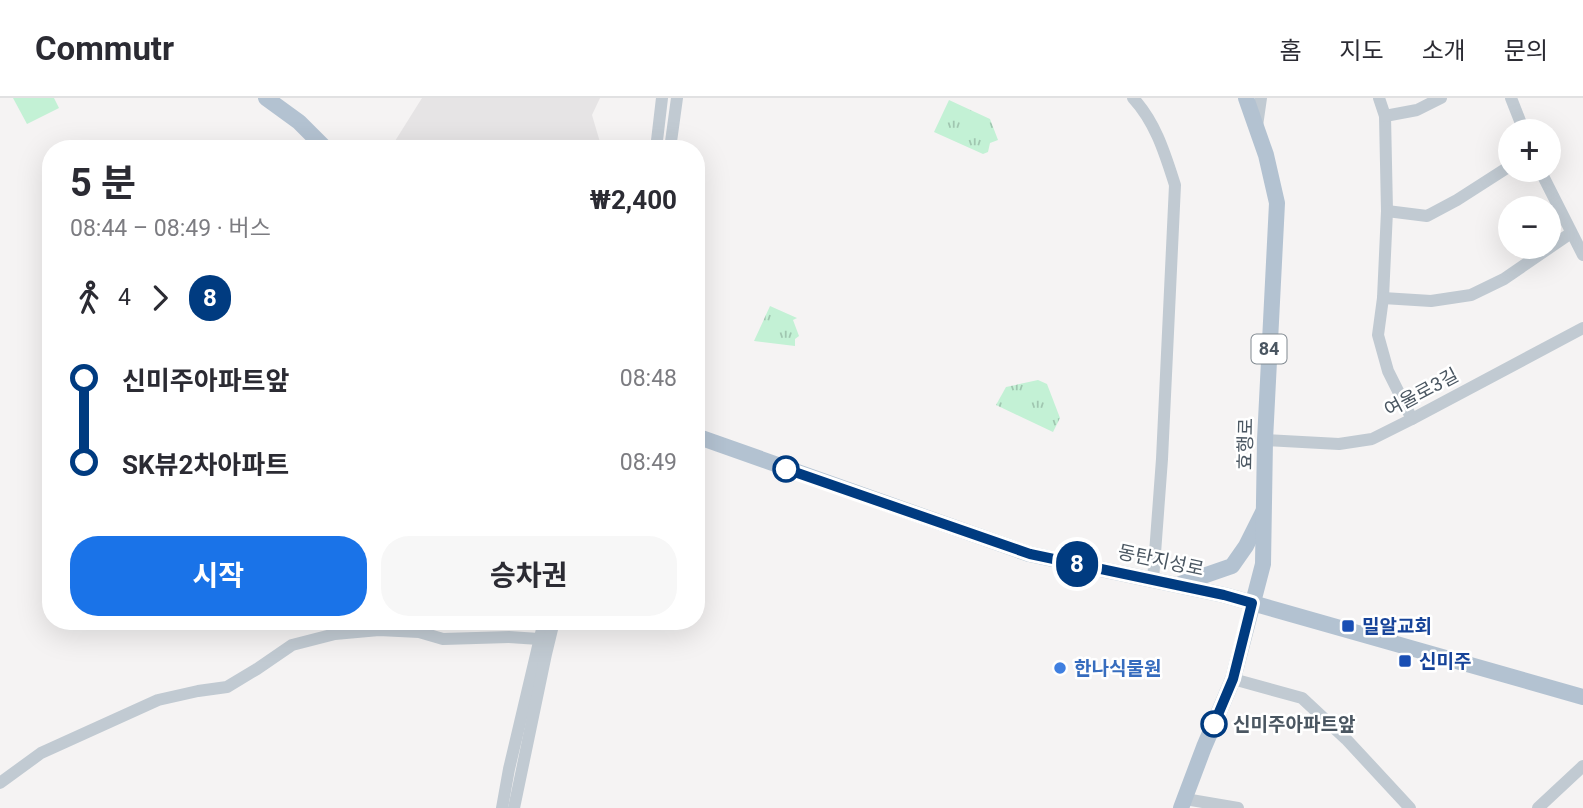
<!DOCTYPE html>
<html lang="ko">
<head>
<meta charset="utf-8">
<style>
	body { margin:0; font-family:Roboto,"Noto Sans KR",sans-serif; background:#f7f7f7; color:#2b2b33; height:100vh; display:flex; flex-direction:column; font-size:26px; white-space:nowrap }
	* { box-sizing:border-box; margin:0 }
	p { font-size:23px; color:#7c7c81 }
	.icon { flex:none; width:38px; height:38px; fill:none; stroke:currentColor; stroke-width:2; stroke-linecap:round; stroke-linejoin:round }
	.map { position:relative; flex:1; overflow:hidden }
	.sheet { position:absolute; left:42px; top:42px; width:663px; height:490px; display:flex; flex-direction:column; background:#fff; border-radius:28px; box-shadow:0 7px 28px #0002 }
	.sheet>* { flex:none }
	.badge { padding:0 14px; border-radius:23px; font-size:24px; line-height:46px }
	.buttons { position:absolute; left:1498px; top:21px; display:grid; gap:14px }
	.buttons a { display:grid; place-items:center; width:63px; height:63px; border-radius:50%; background:#fff; box-shadow:0 7px 28px #0002; font-size:35px }
	.map>.badge { position:absolute; translate:-50% -50%; box-shadow:0 0 0 4px #fff }
	.legs { display:flex; align-items:center; gap:10px; height:77px; padding:0 28px; font-size:23px }
	.legs p { margin-inline-start:auto }
	.overview { display:flex; align-items:center; justify-content:space-between; height:119px; padding:0 28px }
	h1 { font-size:38px; font-weight:700; line-height:52px }
	.action { display:flex; gap:14px; margin-top:auto; padding:14px 28px }
	.action a { flex:1; height:80px; border-radius:28px; background:#1a73e8; color:#fff; font-size:28px; font-weight:700; line-height:80px; text-align:center }
	.action a+a { background:#f7f7f7; color:#2b2b33 }
	ul { padding:0 28px; list-style:none }
	li { display:flex; align-items:center; gap:24px; height:84px; font-size:26px }
	li i { display:grid; place-items:center; width:10px; height:100%; margin:0 9px; background:currentColor }
	li i::after { content:''; width:18px; height:18px; margin:-9px; border:5px solid; border-radius:50%; background:#fff }
	li p { margin-inline-start:auto }
	li:first-child i { background:linear-gradient(#0000 50%,currentColor 0) }
	li:last-child i { background:linear-gradient(currentColor 50%,#0000 0) }
	header { display:flex; align-items:center; gap:42px; box-sizing:border-box; height:98px; padding:0 35px; background:#fff; border-bottom:2px solid #e1e1e2 }
	header strong { font-size:33px }
	nav { display:flex; gap:38px; margin-inline-start:auto; font-size:24px }
	.map>svg:first-child { display:block }
</style>
</head>
<body>
<header>
<strong>Commutr</strong>
<nav><a>홈</a><a>지도</a><a>소개</a><a>문의</a></nav>
</header>
<div class="map">
<svg width="1583" height="710" viewBox="0 0 1583 710">
	<defs>
		<pattern id="park-tufts" width="24" height="20" patternUnits="userSpaceOnUse" patternTransform="scale(1.75)"><rect width="24" height="20" fill="#c3f1d5"/><path d="M3 7l-1-3M5 7V3M7 7l1-3M15 17l-1-3M17 17v-4M19 17l1-3" fill="none" stroke="#a0c6b0"/></pattern>
	</defs>
	<rect width="100%" height="100%" fill="#f5f3f3"/>
	<!-- education -->
	<path fill="#e6e4e5" d="M422,0h178l-8,17 10,34h-212z"/>
	<!-- grass -->
	<path fill="#c3f1d5" d="M13,0h41l5,10 -32,16z"/>
	<!-- park -->
	<g fill="url(#park-tufts)">
		<path d="M949,2l41,19 8,21 -8,3 -2,9 -5,2 -49,-22z"/>
		<path d="M770,208l27,12 -4,2 6,16 -4,3v7l-41,-5z"/>
		<path d="M1038,282l9,4 13,34 -7,14 -57,-27 10,-18z"/>
	</g>
	<g fill="none" stroke-linecap="round" stroke-linejoin="round">
		<!-- minor -->
		<g stroke="#c1cad2" stroke-width="12">
			<path d="M1133,0c23,25 32,56 42,87l-13,274 -9,121"/>
			<path d="M1379,0l6,18 2,95 -4,87 -5,37 10,36 24,48"/>
			<path d="M1511,0l13,33"/>
			<path d="M1385,18l32,-6 24,-12"/>
			<path d="M1257,28l4,-28"/>
			<path d="M656,51l6,-51"/>
			<path d="M670,51l7,-51"/>
			<path d="M1540,72l43,85"/>
			<path d="M1387,113l40,5 30,-16 53,-34"/>
			<path d="M1383,200l48,3 40,-6 33,-16 67,-46"/>
			<path d="M1265,342l74,4 33,-5 40,-20 171,-91"/>
			<path d="M1233,581l69,19 44,41 64,69"/>
			<path d="M0,685l41,-30 117,-53 40,-9 29,-4 30,-18 35,-24 43,-11 44,-4 40,2 24,7 66,-2 30,2"/>
			<path d="M1185,701l53,9"/>
			<path d="M502,710l7,-39 35,-148"/>
			<path d="M514,710l32,-154 8,-33"/>
			<path d="M1538,710l45,-42"/>
		</g>
		<!-- major -->
		<g stroke="#b3c2d1" stroke-width="16">
			<path d="M266,0l33,24 27,27"/>
			<path d="M696,338l333,118 195,41 359,102"/>
			<path d="M1180,486l52,-18 14,-20 17,-34"/>
			<path d="M1181,710l23,-61 29,-68 30,-115 2,-124 12,-237 -11,-48 -20,-57"/>
		</g>
	</g>
	<g fill="none" stroke-linecap="round" stroke-linejoin="round">
		<defs>
			<path id="line-1" d="M786,371l244,85 194,41 28,8 -19,76 -19,45"/>
		</defs>
		<!-- line-1 casing -->
		<use href="#line-1" stroke="#fff" stroke-width="16"/>
		<!-- line-1 -->
		<use href="#line-1" stroke="#003b80" stroke-width="10"/>
	</g>
	<!-- markers -->
	<g fill="#fff" stroke="#003b80" stroke-width="3.5">
		<circle cx="786" cy="371" r="12"/>
		<circle cx="1214" cy="626" r="12"/>
	</g>
	<g fill="#1a4fb4" stroke="#fff" stroke-width="2.5">
		<rect x="1341" y="521" width="14" height="14" rx="3.5"/>
		<rect x="1398" y="556" width="14" height="14" rx="3.5"/>
	</g>
	<circle fill="#3f7fe0" stroke="#fff" stroke-width="2.5" cx="1060" cy="570" r="7"/>
	<g text-anchor="middle" stroke-width="5" stroke-linejoin="round" paint-order="stroke">
		<!-- shield labels -->
		<rect fill="#fff" stroke="#808990" stroke-width="2" x="1251.5" y="236.5" width="35" height="29" rx="5"/>
		<g font-size="18" font-weight="bold" fill="#4a5661">
			<text x="1269" y="257">84</text>
		</g>
		<!-- street labels -->
		<g font-size="19" fill="#4a5661" stroke="#fff">
			<text transform="translate(1421 294) rotate(-28)" y="7">여울로3길</text>
			<text transform="translate(1245 346) rotate(-89)" y="7">효행로</text>
			<text transform="translate(1161 462) rotate(12)" y="7">동탄지성로</text>
		</g>
		<!-- transit labels -->
		<g font-size="19" font-weight="bold" fill="#164399" stroke="#fff" text-anchor="start">
			<text x="1362" y="535">밀알교회</text>
			<text x="1419" y="570">신미주</text>
		</g>
		<!-- shop labels -->
		<g font-size="19" font-weight="bold" fill="#366cbe" stroke="#fff" text-anchor="start">
			<text x="1074" y="577">한나식물원</text>
		</g>
		<!-- stop labels -->
		<g font-size="19" font-weight="bold" fill="#4a5661" stroke="#fff" text-anchor="start">
			<text x="1233" y="633">신미주아파트앞</text>
		</g>
	</g>
</svg>
<div class="buttons">
<a>+</a>
<a>−</a>
</div>
<b class="badge" style="left:1077px;top:466px;background:#003b80;color:#fff">8</b>
<section class="sheet">
<div class="overview"><div><h1>5 분</h1><p>08:44 – 08:49 · 버스</p></div><b>₩2,400</b></div>
<div class="legs"><svg class="icon" aria-label="walk" viewBox="0 0 24 24"><circle cx="13" cy="4" r="2"/><path d="M13 8l-2 6 4 7M11 14l-3 7M7 12l3-4h3l4 4"/></svg>4<svg class="icon" aria-label="forward" viewBox="0 0 24 24"><path d="M9 5l7 7-7 7"/></svg><b class="badge" style="background:#003b80;color:#fff">8</b></div>
<ul>
<li><i style="color:#003b80"></i><b>신미주아파트앞</b><p>08:48</p></li>
<li><i style="color:#003b80"></i><b>SK뷰2차아파트</b><p>08:49</p></li>
</ul>
<div class="action"><a>시작</a><a>승차권</a></div>
</section>
</div>
</body>
</html>
